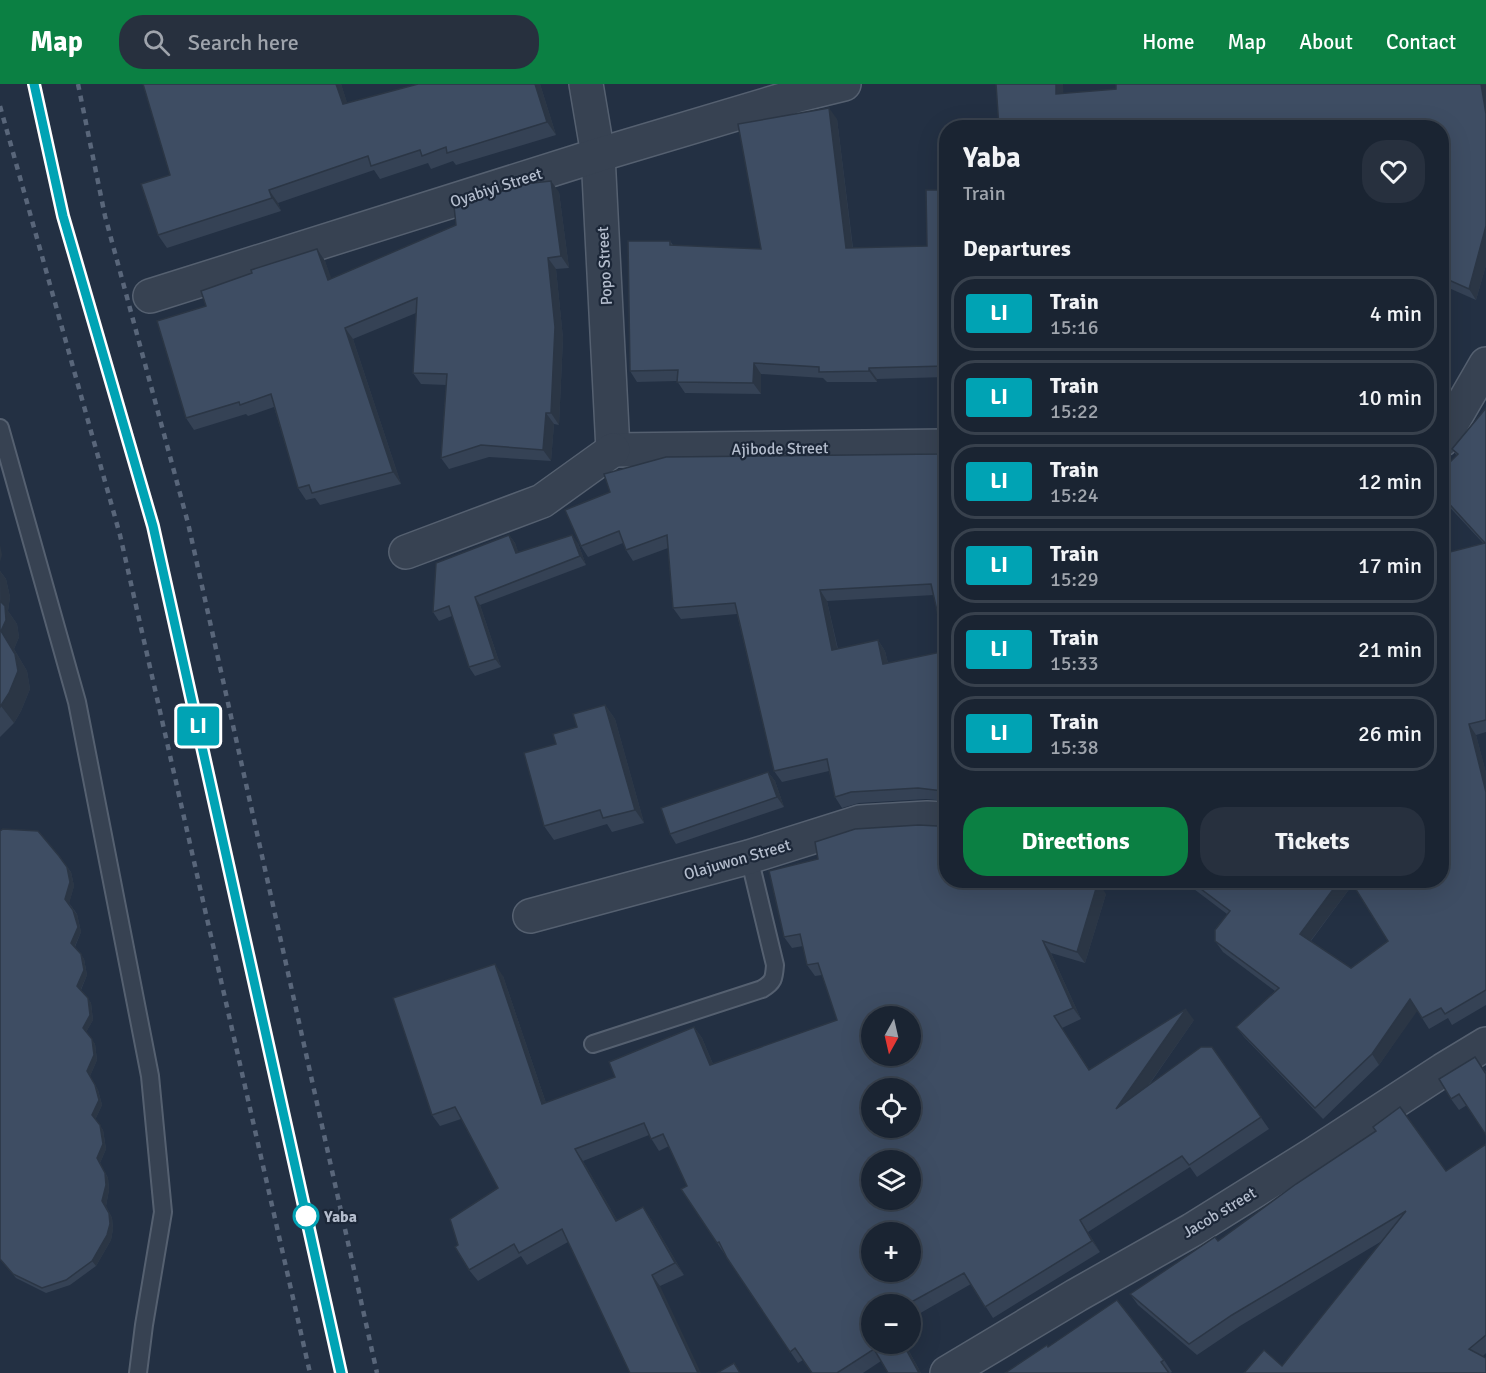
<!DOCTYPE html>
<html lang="en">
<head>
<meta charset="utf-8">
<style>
	body { margin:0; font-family:Signika,sans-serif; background:#27303e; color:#f1f3f6; height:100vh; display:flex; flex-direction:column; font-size:22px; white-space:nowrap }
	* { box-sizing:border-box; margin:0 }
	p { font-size:20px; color:#9fa4ac }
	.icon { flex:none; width:33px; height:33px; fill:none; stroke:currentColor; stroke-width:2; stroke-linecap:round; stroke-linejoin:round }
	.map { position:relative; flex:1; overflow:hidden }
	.side { position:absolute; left:939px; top:36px; width:510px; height:768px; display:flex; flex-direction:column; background:#1a2432; border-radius:24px; box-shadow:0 6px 24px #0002,0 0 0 2px #38414d }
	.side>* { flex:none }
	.badge { padding:0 12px; border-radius:4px; font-size:21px; line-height:39px }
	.needle { width:39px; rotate:188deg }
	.buttons { position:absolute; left:861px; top:922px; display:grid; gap:12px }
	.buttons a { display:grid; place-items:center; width:60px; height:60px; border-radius:50%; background:#1a2432; box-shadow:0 6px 24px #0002,0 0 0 2px #38414d; font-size:30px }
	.map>.badge { position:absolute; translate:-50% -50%; box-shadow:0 0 0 3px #fff }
	h2 { padding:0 24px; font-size:22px; line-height:54px }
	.round { display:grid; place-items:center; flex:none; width:63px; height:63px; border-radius:24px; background:#27303e }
	.summary { display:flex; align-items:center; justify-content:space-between; height:102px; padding:0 24px }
	h1 { font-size:28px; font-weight:700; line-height:45px }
	.primary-button { display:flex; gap:12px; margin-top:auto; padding:12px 24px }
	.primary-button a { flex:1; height:69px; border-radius:24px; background:#0b8043; color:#fff; font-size:24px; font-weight:700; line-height:69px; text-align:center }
	.primary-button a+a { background:#27303e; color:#f1f3f6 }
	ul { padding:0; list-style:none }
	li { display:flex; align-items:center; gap:18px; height:75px; margin:0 12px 9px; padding:0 12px; border:3px solid #38414d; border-radius:24px }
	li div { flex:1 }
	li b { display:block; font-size:22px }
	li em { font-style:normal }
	li .badge { min-width:66px; font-weight:700; text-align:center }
	header { display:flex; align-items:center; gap:36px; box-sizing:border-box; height:84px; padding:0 30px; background:#0b8043; color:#fff }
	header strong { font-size:28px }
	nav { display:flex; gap:33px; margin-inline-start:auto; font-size:21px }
	.search { width:420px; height:54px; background:#27303e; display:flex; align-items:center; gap:15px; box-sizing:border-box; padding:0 21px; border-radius:24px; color:#9fa4ac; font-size:22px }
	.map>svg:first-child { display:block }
</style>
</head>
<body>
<header>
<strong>Map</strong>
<div class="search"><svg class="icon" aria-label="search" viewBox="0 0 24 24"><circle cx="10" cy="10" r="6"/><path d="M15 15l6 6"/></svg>Search here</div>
<nav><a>Home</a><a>Map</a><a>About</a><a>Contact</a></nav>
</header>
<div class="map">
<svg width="1486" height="1289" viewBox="0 0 1486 1289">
	<rect width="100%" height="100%" fill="#233043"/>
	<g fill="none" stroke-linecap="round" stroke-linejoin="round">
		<defs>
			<g id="service">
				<path d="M0,344l77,274 73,374 13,136 -19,113 -6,48"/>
				<path d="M593,960l169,-55c12,-7 12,-11 13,-24l-26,-108"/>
			</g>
			<g id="minor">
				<path d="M586,0l12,71 15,295"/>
				<path d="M150,212l448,-141 201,-60 45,-11"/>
				<path d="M1442,356l44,-76"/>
				<path d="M613,366l333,-4"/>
				<path d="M406,468l136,-51 71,-51"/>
				<path d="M530,832l219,-59 111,-35 67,-4 19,1"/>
				<path d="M947,1289l130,-78 115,-65 122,-76 129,-84 43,-26"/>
			</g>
		</defs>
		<!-- service casing -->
		<use href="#service" stroke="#556070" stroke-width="20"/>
		<!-- minor casing -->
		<use href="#minor" stroke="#556070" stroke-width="36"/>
		<!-- service -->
		<use href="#service" stroke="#374252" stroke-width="16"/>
		<!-- minor -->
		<use href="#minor" stroke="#374252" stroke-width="33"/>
		<!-- rail -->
		<g stroke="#59667a" stroke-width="4.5" stroke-dasharray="6 6" stroke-linecap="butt">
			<path d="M33,0l30,132 90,310 188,847"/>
			<path d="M78,0l27,132 83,307 189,850"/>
			<path d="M0,22l120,429 190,838"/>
		</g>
	</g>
	<!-- wall -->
	<g fill="#354255" fill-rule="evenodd">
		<path d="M143,0h198l6,19 71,-19h122l16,51 -100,30 -3,-4 -22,8 -3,-6 -48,16 -6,-9 -96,33 3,8 -114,37 -9,-13 12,-60z"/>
		<path d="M996,0h67v10l423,-10v181l-10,35 -34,-15v-157h-443z"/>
		<path d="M837,35l16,129 74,-2 19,-56v187l-69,2v3h-50l-4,-4 -62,-4v20l-76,-1 -8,-12 -40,1 -7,-11 40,-130 3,4 88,4z"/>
		<path d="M559,108l10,76 -13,1 7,69 -4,87 -5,-1 -3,37 -62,-4 -40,12 -8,-11 5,-73 -25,-1 -8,-11 3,-60 -63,26 48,145 -81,21 -5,-7 -9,2 -8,-12 -24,-81 -26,9 -2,-2 -52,16 -8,-12 20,-112 46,-33 65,-24 8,12 6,18z"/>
		<path d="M1486,324v324l-10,3 10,38v232l-34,20 -4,-7 -19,11 -12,-19 -38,55 -56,54 -79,-82 -8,-10 39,-36 -52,-39 -8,-11 12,-27 -45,-34h260l41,-337 -41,-44v-29l15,-14 -5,-7zM1353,800l35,57 -37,27 -40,-27z"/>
		<path d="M946,368v349l-20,-2 -67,4 -17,5 -7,-11 -6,-26 -47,11 -8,-11 -37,-157 -56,5 -8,-11 -5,-60 -35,13 -7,-11 -3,-7 -35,14 -7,-11 -16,-36 374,-56zM934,511l12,56 -58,12 -3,-12 -7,-11 -40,9 -11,-48z"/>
		<path d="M509,451l6,8 3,9 60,-9 8,22 -106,40 21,62 -26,9 -6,-9 -17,-51 -13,5 -6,-9z"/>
		<path d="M0,487l6,8 4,18 -2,14 9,13 2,13 -5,12 13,22 3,18 -9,22 -7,12 -14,14z"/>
		<path d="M605,621l10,14 29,104 -32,9 -5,-8 -53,16 -10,-14 12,-82z"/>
		<path d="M768,688l7,9 9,26 -108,37 -6,-10z"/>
		<path d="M59,772l12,16 3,14 -5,17 8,11 4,18 -6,15 9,12 3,16 -6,15 10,13 2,17 -7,12 9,12 2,16 -7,16 8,14 4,15 -7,15 8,10 3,19 -6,14 8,15 1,12 -3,16 6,12 1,11 -2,11 -15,26 -26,19 -24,8 -30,-15 -16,-19z"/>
		<path d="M769,787l337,23 -21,69 -34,-10 30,66 -19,9 27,41 105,-49 -45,65 63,-38 57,82 -72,48 -7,-10 -102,65 12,20 -107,66 -22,-34 -61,35v-14h-38v39h33l16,29 -40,-12 -18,12h-51l-9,-13 -5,3 -81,-120 -30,-57 -18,-40 -10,5 -10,-16 -66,26 34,59 26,-13 8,12 33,56 -24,11 -92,-44 -41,23 -6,-9 -43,25 -9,-11 -11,-25 40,-57 -37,-69 -21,7 -8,-11 71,-139 43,127 69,-26 79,-50 8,11 11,26 124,-44 -15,-45 -7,1 -8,-11 -4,-19 -11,2 -8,-11z"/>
		<path d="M1475,973l11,15v63l-19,-30 -8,5 -8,-11z"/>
		<path d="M1486,1060v209l-3,3 -201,10 100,-125 -142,85 -43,29 -59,-50 -8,-11 88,-53 228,-70z"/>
		<path d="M1048,1263l116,13 8,12 -2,1z"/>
	</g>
	<!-- shaded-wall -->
	<g fill="#2b3645">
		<path d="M336,0h5l11,33 -9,-13z"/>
		<path d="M535,0h5l16,51 -9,-13z"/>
		<path d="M1056,0h7l1,21 -8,-11z"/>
		<path d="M1481,0h5v30z"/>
		<path d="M829,24l8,11 17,140 -8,-11z"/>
		<path d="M551,97l8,11 10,76 -8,-12z"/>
		<path d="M269,106l9,13 3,8 -9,-13z"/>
		<path d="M1486,142v39l-10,35 -7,-11z"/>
		<path d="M317,165l8,12 11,30 -8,-11z"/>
		<path d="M548,174l8,11 7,69 -4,87 -8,-12z"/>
		<path d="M345,244l8,11 48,145 -8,-12z"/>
		<path d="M754,279l7,11v20l-8,-11z"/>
		<path d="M869,284l8,11v3l-8,-11z"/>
		<path d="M546,329l8,11 -3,37 -8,-11z"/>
		<path d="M509,451l6,8 7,18 -6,-8z"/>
		<path d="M572,451l6,8 8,22 -6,-9z"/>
		<path d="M0,461l2,10 -2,7z"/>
		<path d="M0,487l6,8 4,18 -2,14 9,13 2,13 -5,12 13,22 3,18 -9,22 -7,12 -13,-17z"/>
		<path d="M820,506l7,11 13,60 -8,-11z"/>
		<path d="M475,513l5,8 21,62 -6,-8z"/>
		<path d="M878,556l7,11 6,24 -8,-11z"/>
		<path d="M605,621l10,14 29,104 -9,-13z"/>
		<path d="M1469,640l7,11 10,38v19z"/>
		<path d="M768,688l7,9 9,26 -7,-10z"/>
		<path d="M67,783l4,5 3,14 -5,18 -4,-5z"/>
		<path d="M1097,796l9,14 -21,69 -8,-11z"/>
		<path d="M1340,796h11l2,4 -45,60 -8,-10z"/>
		<path d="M73,826l4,4 4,18 -7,16 -3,-5z"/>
		<path d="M1043,857l8,12 30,66 -8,-11z"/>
		<path d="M81,870l3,5 3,16 -7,16 -3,-5z"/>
		<path d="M495,880l8,12 47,139 -8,-11z"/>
		<path d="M88,914l3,5 2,17 -7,12 -3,-4z"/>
		<path d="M1410,915l8,11 -39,55 -7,-11z"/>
		<path d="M1186,925l8,11 -70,100 -8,-11z"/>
		<path d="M694,943l8,11 16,38 -8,-11z"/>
		<path d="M92,955l3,5 2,16 -7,16 8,14 4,15 -7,15 -3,-5 -5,-44z"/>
		<path d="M100,1041l3,5 3,19 -6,14 8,15 1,12 -3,16 6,12 1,11 -2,11 -15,26 -4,-5 10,-60 -5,-43z"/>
		<path d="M575,1065l8,12 41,71 -8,-11z"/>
		<path d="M643,1123l8,12 33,56 -9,-12z"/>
		<path d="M1080,1136l8,12 12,20 -8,-11z"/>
		<path d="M652,1191l8,11 41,87h-3z"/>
		<path d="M903,1260h2l16,29h-2z"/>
	</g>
	<!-- building -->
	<g fill="#3e4d63" stroke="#2b3645" stroke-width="1.5" fill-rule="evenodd">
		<path d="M143,0h193l7,20 75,-20h117l12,38 -100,31 -1,-6 -24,9 -2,-6 -49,16 -3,-10 -99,34 3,8 -114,37 -17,-51 29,-9z"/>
		<path d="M996,0h60v10l60,-5v-5h365l5,30v112l-17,63 -27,-12v-149h-443z"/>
		<path d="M829,24l17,140 81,-2 -1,-56h20v176l-77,2v3l-50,1v-5l-65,-4 -1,20 -76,-1 1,-12 -48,1 -2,-130h42v4l91,4 -23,-125z"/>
		<path d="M551,97l10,75 -13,2 7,69 -4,86h-5l-3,37 -62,-5 -40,13 6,-84 -34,-1 4,-75 -72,30 48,144 -81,21 -3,-8 -11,3 -27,-94 -31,11 -1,-3 -53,16 -29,-97 49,-15 -5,-15 51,-18 -1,-3 66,-21 11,31 128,-55 -2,-19 70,-22z"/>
		<path d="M1486,324v312l-17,4 17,68v198l-41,24 -4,-6 -19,10 -12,-19 -38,55 -57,54 -79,-81 43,-39 -64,-47v-11l15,-19 -41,-31h151l-40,54 51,34 37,-27 -38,-61h92v-315l1,-1 -1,-10 43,-11 -43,-47v-26l16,-16 -6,-5z"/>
		<path d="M946,368v338l-3,1 -25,-3 -67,4 -16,5 -8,-38 -53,12 -39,-168 -62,5 -6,-73 -41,15 -7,-19 -38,15 -16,-36 45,-18 -6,-18 62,-17 273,-3zM931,500l15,67 -63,13 -5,-24 -46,10 -12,-60z"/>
		<path d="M509,451l7,18 56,-18 8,21 -105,41 20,62 -26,8 -20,-61 -16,6 3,-49z"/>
		<path d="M0,517l5,5 1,14 -5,11 14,23 3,17 -9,22 -9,14z"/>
		<path d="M605,621l30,105 -32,8 -3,-8 -56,16 -20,-73 32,-9 -3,-10 24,-7 -4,-13z"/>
		<path d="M768,688l9,25 -107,37 -9,-26z"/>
		<path d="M946,740v56h151l1,2 -21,70 -34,-11 30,67 -19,8 35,54 97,-61 -70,100 85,-62h11l49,70 -72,48 -7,-9 -102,64 12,21 -107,66 -21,-34 -58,32h-34v39h31l16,29h-31l-14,-24 -37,24h-25l-17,-25 -5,4 -63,-94 -8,-16 -2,1 -36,-54 6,-3 -24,-52 -12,5 -7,-16 -69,26 41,72 27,-14 32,56 -23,12 46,98h-68l-68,-144 -43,24 -5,-9 -45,26 -14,-23 3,-2 -8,-26 48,-31 -43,-81 -23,8 -39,-117 102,-34 47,140 73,-27 -6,-15 85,-35 16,38 127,-45 -19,-57 -11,2 -7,-31 -16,3 -15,-66 49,-12 -3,-17 40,-13 64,-4 18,1zM872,933h38v39h-38zM872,1005h38v39h-38zM872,1077h38v39h-38zM872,1149h38v39h-38z"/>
		<path d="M3,745l35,2 21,25 8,11 3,15 -5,17 8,11 5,17 -7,16 10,11 3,16 -7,16 11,12 2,17 -7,13 9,11 2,16 -7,16 8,14 4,15 -7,15 8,10 3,19 -6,14 8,15 1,12 -4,16 7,12 1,11 -3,11 -15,26 -26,19 -24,8 -29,-14 -13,-15v-428z"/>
		<path d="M1475,973l11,17v61l-27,-41 -8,5 -12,-20z"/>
		<path d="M1400,1023l46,64 40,-27v191l-17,14 17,9v15h-242l20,-23 18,16 124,-155 -174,104 -43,29 -59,-50 85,-57 3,4 78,-57 80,-53 -3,-4z"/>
		<path d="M1117,1216l47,60 -3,2 8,11h-164l42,-28 1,2z"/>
		<path d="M734,1279l6,10h-23z"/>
	</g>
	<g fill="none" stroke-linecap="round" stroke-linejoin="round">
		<defs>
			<path id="line" d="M34,0l29,132 90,310 188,847"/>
		</defs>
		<!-- line casing -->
		<use href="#line" stroke="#fff" stroke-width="14"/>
		<!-- line -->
		<use href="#line" stroke="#00a3b4" stroke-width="9"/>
	</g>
	<!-- markers -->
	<circle fill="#fff" stroke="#00a3b4" stroke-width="3" cx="306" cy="1132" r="12"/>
	<g text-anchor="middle" stroke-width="4.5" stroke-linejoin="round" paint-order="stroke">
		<!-- street labels -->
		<g font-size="16" fill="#b4bdcd" stroke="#1c2738">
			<text transform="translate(496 103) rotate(-18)" y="6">Oyabiyi Street</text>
			<text transform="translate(604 182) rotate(-93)" y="6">Popo Street</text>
			<text transform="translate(780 364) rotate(-1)" y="6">Ajibode Street</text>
			<text transform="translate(737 775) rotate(-16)" y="6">Olajuwon Street</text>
			<text transform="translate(1219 1128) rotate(-31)" y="6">Jacob street</text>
		</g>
		<!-- stop labels -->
		<g font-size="16" font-weight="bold" fill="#b4bdcd" stroke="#1c2738" text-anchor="start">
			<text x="324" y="1138">Yaba</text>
		</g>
	</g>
</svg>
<div class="buttons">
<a><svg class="needle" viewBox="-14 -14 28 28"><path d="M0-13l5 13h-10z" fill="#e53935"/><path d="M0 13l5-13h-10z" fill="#9fa4ac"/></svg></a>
<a><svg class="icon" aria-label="locate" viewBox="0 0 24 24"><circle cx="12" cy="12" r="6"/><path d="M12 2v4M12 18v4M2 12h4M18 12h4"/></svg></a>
<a><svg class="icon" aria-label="layers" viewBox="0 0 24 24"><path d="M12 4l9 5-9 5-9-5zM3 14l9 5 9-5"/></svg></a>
<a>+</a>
<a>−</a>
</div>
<b class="badge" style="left:198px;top:642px;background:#00a3b4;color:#fff">LI</b>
<section class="side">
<div class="summary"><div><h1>Yaba</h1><p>Train</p></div><a class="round"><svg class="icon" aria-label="heart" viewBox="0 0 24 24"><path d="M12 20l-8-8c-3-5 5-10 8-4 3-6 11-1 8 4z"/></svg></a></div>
<h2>Departures</h2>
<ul>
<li><span class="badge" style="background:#00a3b4;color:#fff">LI</span><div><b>Train</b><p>15:16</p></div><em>4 min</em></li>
<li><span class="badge" style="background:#00a3b4;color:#fff">LI</span><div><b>Train</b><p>15:22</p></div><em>10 min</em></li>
<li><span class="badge" style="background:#00a3b4;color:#fff">LI</span><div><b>Train</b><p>15:24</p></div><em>12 min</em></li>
<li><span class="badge" style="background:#00a3b4;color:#fff">LI</span><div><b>Train</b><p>15:29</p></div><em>17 min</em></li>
<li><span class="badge" style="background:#00a3b4;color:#fff">LI</span><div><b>Train</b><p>15:33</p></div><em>21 min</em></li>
<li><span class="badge" style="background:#00a3b4;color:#fff">LI</span><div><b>Train</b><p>15:38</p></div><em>26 min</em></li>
</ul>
<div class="primary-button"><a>Directions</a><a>Tickets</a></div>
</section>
</div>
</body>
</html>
